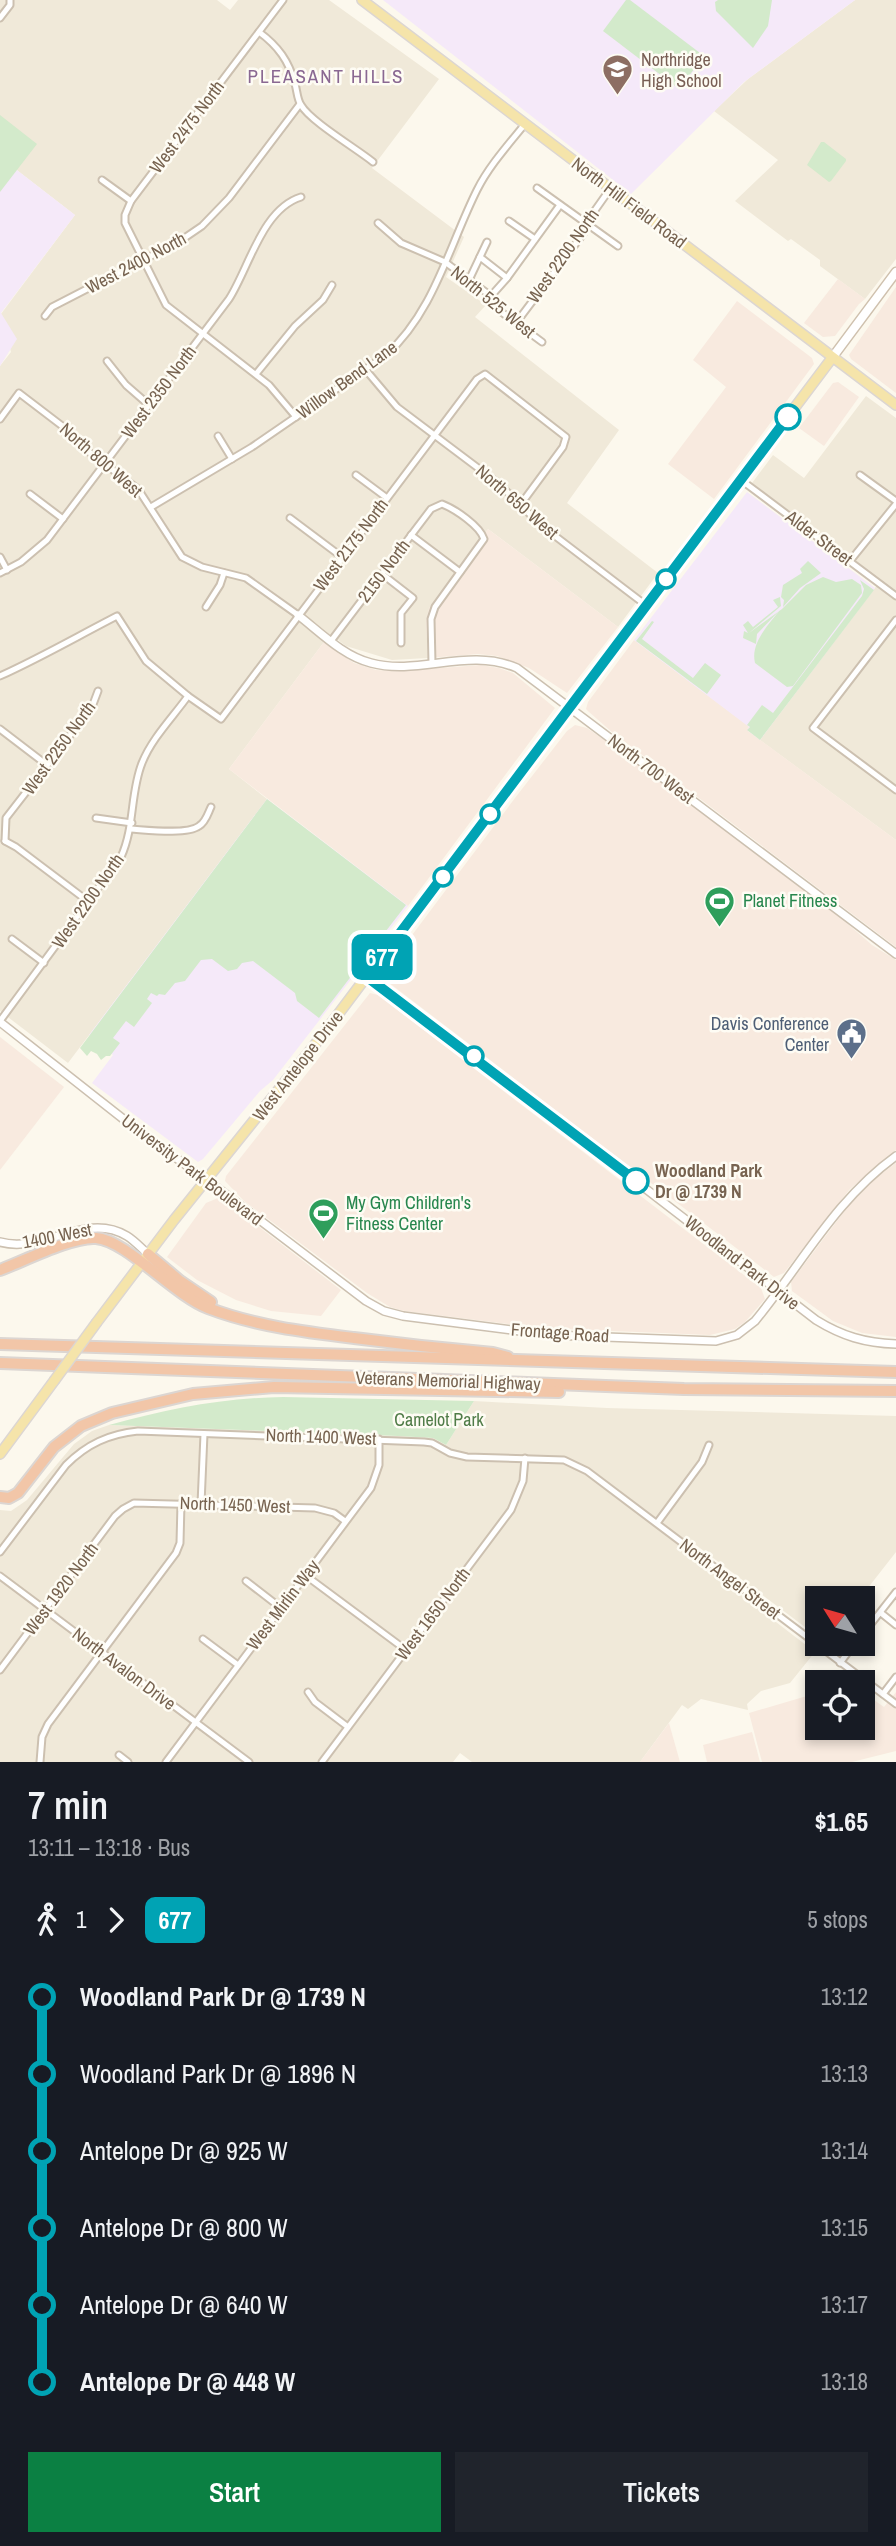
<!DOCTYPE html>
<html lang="en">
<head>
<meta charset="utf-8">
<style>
	body { margin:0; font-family:"Archivo Narrow",sans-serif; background:#20242c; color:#f1f3f6; height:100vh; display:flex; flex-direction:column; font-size:26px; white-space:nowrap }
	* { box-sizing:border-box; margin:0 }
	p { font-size:23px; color:#9ea1a6 }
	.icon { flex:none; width:38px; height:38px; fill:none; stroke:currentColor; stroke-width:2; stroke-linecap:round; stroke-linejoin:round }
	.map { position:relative; height:1762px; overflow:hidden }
	.details { display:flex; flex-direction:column; background:#171b24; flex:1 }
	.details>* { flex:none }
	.badge { padding:0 14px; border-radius:10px; font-size:24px; line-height:46px }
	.needle { width:46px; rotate:307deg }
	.controls { position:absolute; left:805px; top:1586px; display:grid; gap:14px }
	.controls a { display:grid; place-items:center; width:70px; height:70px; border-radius:0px; background:#171b24; box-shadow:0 4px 10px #0003; font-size:35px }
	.map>.badge { position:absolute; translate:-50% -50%; box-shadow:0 0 0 4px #fff }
	.legs { display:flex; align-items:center; gap:10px; height:77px; padding:0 28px; font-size:23px }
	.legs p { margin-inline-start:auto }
	.overview { display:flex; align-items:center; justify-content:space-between; height:119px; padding:0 28px }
	h1 { font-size:38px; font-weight:600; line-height:52px }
	.cta { display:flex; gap:14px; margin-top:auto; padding:14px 28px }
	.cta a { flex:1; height:80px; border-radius:0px; background:#0b8043; color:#fff; font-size:28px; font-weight:600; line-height:80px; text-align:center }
	.cta a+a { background:#20242c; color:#f1f3f6 }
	ul { padding:0 28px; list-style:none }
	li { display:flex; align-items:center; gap:24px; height:77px; font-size:26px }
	li i { display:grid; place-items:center; width:10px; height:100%; margin:0 9px; background:currentColor }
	li i::after { content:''; width:18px; height:18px; margin:-9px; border:5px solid; border-radius:50%; background:#171b24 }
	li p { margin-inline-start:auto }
	li:first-child i { background:linear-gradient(#0000 50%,currentColor 0) }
	li:last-child i { background:linear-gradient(currentColor 50%,#0000 0) }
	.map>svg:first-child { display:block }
</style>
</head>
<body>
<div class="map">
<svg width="896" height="1762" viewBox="0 0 896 1762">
	<rect width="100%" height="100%" fill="#fcf8ed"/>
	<!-- residential -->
	<g fill="#f0e9d9">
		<path d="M0,0h217l13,10 8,-10h91l110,79 -67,89 92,69 -18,40 40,28 -11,12 144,113 -52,73 91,70 -40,54 -130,-98 -62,92 2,37 -36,2 -46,-14 -16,-12 -101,135 38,30 -199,264 -68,-52v-645l11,-14 -10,-38 74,-99 -75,-58z"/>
		<path d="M855,0h41v259l-31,40 -45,-33v-6l-29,-21 -3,2 -53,-40 43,-41 -64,-49 34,-32z"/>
		<path d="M866,396l30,22v422l-136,-100 121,-160 -129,-97 21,-28 31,23z"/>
		<path d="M474,1401l133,7 289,8v136l-36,46h-43v38l-125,-94 -7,10 130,100 -25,31 -29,8 -14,13 1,6 -47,-11 -13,10 -6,-4 -42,57h-168l-12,-9 -7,9h-453v-252l11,1 16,-11 47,-56 18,-13 17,-6 289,11 35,2 13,7z"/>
	</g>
	<!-- commercial -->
	<g fill="#f8eadf">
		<path d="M838,279l27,20 -6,5 -24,32 -12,1 -19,-14z"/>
		<path d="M896,287v106l-45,-34 -2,-4z"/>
		<path d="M737,301l75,57 2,6 -100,135 -46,-35 58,-77 -33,-27z"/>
		<path d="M838,382l21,15 -35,49 -25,-18 34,-45z"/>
		<path d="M488,529l130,98 -51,66 -38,-25 -32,-12 -19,-2 -50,4 -2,-37 3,-13z"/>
		<path d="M634,640l116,87 -2,4 148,109v107l-283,-214 -24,-21 -3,-3 2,-7z"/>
		<path d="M324,642l30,21 22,7 23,1 82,-6 18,3 14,5 42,35 -147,198 -179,-137z"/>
		<path d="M575,725l12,3 29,20 225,170 31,27 24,15v190l-46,39 -66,84 -10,4 -390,-298 1,-8 130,-173 52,-67z"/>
		<path d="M370,993l8,2 383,293 4,11 -20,23 -10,7 -25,6 -170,-7 -136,-17 -14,-4 -23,-14 -123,-92 -19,-20 1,-5z"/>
		<path d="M0,1037l64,50 -64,83z"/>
		<path d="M896,1163v174l-34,-4 -29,-12 -41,-30 -1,-9 58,-77 28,-28z"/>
		<path d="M218,1198l6,2 117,90 -20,26 -50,-5 -35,-11 -39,-20 -30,-23 39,-54z"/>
		<path d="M896,1692v59l-44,11h-90l-13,-49 68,-20v34h46l1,-34 20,14z"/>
		<path d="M669,1723l11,39h-40z"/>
		<path d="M752,1732l8,30h-53l-4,-17z"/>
	</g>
	<!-- education -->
	<g fill="#f5e9f9">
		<path d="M383,0h472l-111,82 -113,112z"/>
		<path d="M0,157l75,58 -74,98 16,26 -17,27z"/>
		<path d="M747,492l128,96 -115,152 -13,-10 2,-3 -115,-87z"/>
		<path d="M267,799l141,107 -135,174 -13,11 -57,68 -5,3 -106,-79 21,-28 -24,-20z"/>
	</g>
	<!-- green -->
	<g fill="#d3eacb">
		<path d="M626,0h4l74,56 -25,33 -76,-58z"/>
		<path d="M718,0h54l-4,26 -15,22 -37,-37 -1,-9z"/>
		<path d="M0,115l37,29 -37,48z"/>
		<path d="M821,142h3l22,17v2l-15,20 -2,1 -22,-17z"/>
		<path d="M808,561l13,12 -21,15 -17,19 1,-7 -3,-3 2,-12 19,-12 -2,-4z"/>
		<path d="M823,577l13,5 16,-3 9,6 1,8 -69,93 -6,1 -32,-24c-5,-20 14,-39 25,-53l-23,24 -1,10 -13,-6 1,-7 4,2 -5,-8 5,-4 5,6 25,-20 -5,-7 7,-3 1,9 -32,27 33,-24 24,-24z"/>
		<path d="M860,580l14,10 -114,150 -13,-10 3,-3 -3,-2 15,-20 11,8 89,-117 2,-7z"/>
		<path d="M652,621l2,1 -12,17 51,39 12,-15 16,12 -14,19 -71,-53z"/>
		<path d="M267,799l139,106 -87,113 -22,-17 -2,-8 -42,-32 -11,2 -5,6 -9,2 -16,-12 -11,1 -16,21 -10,2 -10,12 -6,-1 -2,2 -6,-3 -4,6 5,4 -18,24 -8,-6 -13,17 7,5 -10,13h-4l-5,4 -4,-6 -6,-3 -4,5 -7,-8z"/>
		<path d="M283,1397l191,4 -28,44 -13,-7 -35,-2 -289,-11c59,-16 113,-27 174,-28z"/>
	</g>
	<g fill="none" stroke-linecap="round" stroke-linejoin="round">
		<defs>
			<g id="minor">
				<path d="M283,0l-152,201 -6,14v8l41,82 103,80 27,32"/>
				<path d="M0,18l10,-13v-5"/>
				<path d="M259,32c19,14 30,29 36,52 2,6 2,15 6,21 9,16 56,44 72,57"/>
				<path d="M102,180l29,21"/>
				<path d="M537,188l81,58"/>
				<path d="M509,221l26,18"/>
				<path d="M378,223l23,20 44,19 46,34 9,15 42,31"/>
				<path d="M480,257l27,21"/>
				<path d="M469,280l18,-38"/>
				<path d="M491,296l16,-18 53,-73"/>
				<path d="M45,316l7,-9 128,-66 22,-15 27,-28 71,-94"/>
				<path d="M516,323l67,-89 3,-11 24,-34"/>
				<path d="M107,361l19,24 23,20"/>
				<path d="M365,369l32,38 101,76 44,43 105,80"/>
				<path d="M256,374l39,-48 28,-26 9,-15"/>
				<path d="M0,419l19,-26 55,42 15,17 49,37 44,68 20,10 44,11 52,37"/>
				<path d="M218,436l14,23"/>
				<path d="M356,475l31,23"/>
				<path d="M860,475l36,26"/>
				<path d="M741,480l155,116"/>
				<path d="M30,494l33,25"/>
				<path d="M151,507l101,-60 134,-92c48,-43 63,-109 91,-165 12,-24 31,-45 48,-66"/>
				<path d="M290,518l52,39"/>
				<path d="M411,535l49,37"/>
				<path d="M0,557l7,13"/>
				<path d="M850,561l46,-57"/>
				<path d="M0,573l21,-11 26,-22 182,-241c20,-31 33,-90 72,-102"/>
				<path d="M382,574l31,24 -12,15v30"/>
				<path d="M206,607l14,-22 4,-12"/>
				<path d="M896,620l-83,108 83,62"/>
				<path d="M331,641l100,-132 11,-5c13,5 38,22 42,35l-49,68 -4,12 1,44"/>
				<path d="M0,676c40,-18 78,-40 117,-60l29,45 42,35 33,23 256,-340 8,-5 81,63 -3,10 -42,57"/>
				<path d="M0,729l47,36"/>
				<path d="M96,818l36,5"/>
				<path d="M131,829c16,1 56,6 68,-3 7,-4 9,-13 12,-19"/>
				<path d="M5,841l1,-23 86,-111 6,-16"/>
				<path d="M5,841l11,6 73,55"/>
				<path d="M12,939l32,24"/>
				<path d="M0,1021l121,-164c14,-31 9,-64 21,-94 10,-25 31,-46 46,-67"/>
				<path d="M201,1504l3,-70"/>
				<path d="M657,1523l45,-61 7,-17"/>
				<path d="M0,1552l66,-87c21,-21 43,-31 72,-34l286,11 8,1 18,10 17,4 97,3 23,11 309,233"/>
				<path d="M305,1575l101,75"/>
				<path d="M0,1576l249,186"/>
				<path d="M246,1581l35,27"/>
				<path d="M881,1613l15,12"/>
				<path d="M863,1634l33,-42"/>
				<path d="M203,1639l35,26"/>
				<path d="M840,1663l15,-20"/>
				<path d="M0,1670l115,-154 8,-7 11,-6 181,5 19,5 11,8"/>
				<path d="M308,1692l7,10 33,25"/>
				<path d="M883,1694l13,-17"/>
				<path d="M119,1755l9,7"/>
				<path d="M40,1762l2,-25 6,-13 128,-171 4,-10 1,-40"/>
				<path d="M166,1762l205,-274 8,-23v-26"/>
				<path d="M322,1762l189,-252 12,-29 2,-23"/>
			</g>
			<g id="tertiary">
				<path d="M298,615c22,17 45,41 73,48 48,13 97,-16 146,5l379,286"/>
				<path d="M367,977l70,51 379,292c26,16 49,23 80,24"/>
				<path d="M0,1022l136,107 83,60 147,112 18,10 19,5 147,19 166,6 21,-6 18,-14c46,-56 81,-122 141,-165"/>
				<path d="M0,1242c44,12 85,-31 127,-6 8,5 14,12 21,18"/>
			</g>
			<path id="secondary" d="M832,358l64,-86"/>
			<g id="primary">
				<path d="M362,0l534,405"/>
				<path d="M97,1322l77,-102 147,-183 511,-679"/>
				<path d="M0,1454l54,-73"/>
			</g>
			<g id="motorway">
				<path d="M148,1254l32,27 31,21"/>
				<path d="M0,1270c24,-9 73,-34 96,-32 30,2 78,57 112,70 47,18 97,24 146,30 46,6 92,11 139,15l15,4"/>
				<path d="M0,1344l896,28"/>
				<path d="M0,1363l684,26 212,2"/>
				<path d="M0,1497l9,1 9,-5 36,-46 27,-21 31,-13 81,-19 81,-7 285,5"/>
			</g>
		</defs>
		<!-- minor casing -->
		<use href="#minor" stroke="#ccc0b0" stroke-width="9"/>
		<!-- tertiary casing -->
		<use href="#tertiary" stroke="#ccc0b0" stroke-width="10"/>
		<!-- secondary casing -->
		<use href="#secondary" stroke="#cfc1ae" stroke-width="11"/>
		<!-- primary casing -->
		<use href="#primary" stroke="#dcd6d2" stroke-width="12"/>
		<!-- motorway casing -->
		<use href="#motorway" stroke="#dcd6d2" stroke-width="14"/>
		<!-- minor -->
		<use href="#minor" stroke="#fff" stroke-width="5"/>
		<!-- tertiary -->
		<use href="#tertiary" stroke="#fff" stroke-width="7"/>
		<!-- secondary -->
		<use href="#secondary" stroke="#fff" stroke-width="8"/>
		<!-- primary -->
		<use href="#primary" stroke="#f5e4aa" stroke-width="9"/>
		<!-- motorway -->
		<use href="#motorway" stroke="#f2c6a8" stroke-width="10"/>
		<defs>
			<path id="primary-bridge" d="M54,1381l43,-59"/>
		</defs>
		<!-- primary-bridge casing -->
		<use href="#primary-bridge" stroke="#dcd6d2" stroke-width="12" stroke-linecap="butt"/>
		<!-- primary-bridge -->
		<use href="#primary-bridge" stroke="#f5e4aa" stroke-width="9"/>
	</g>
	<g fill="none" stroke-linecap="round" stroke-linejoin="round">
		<defs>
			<path id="line-1" d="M636,1181l-269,-204 421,-560"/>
		</defs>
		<!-- line-1 casing -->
		<use href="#line-1" stroke="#fff" stroke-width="16"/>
		<!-- line-1 -->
		<use href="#line-1" stroke="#00a3b4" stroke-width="10"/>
	</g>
	<!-- icons -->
	<defs>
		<symbol id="school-pin" viewBox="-11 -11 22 30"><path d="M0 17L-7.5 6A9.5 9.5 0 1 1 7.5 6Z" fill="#8d6e63" stroke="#fefcf4"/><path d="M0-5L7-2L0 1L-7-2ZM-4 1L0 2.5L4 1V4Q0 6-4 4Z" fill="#fff"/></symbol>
		<symbol id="stadium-pin" viewBox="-11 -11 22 30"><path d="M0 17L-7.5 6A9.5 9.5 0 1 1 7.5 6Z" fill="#2e9e5b" stroke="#fefcf4"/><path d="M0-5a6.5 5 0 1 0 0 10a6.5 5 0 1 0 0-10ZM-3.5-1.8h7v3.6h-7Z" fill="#fff"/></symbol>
		<symbol id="civic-pin" viewBox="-11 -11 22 30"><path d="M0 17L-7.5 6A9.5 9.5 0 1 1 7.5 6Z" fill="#5c6f8a" stroke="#fefcf4"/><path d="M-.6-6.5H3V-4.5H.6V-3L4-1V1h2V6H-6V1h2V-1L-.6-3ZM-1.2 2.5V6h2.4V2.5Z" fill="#fff"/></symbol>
	</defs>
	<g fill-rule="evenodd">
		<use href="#school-pin" x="600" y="52" width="35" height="47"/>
		<use href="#stadium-pin" x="702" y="884" width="35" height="47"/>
		<use href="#civic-pin" x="834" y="1016" width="35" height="47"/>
		<use href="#stadium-pin" x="306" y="1196" width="35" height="47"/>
	</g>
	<!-- markers -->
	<g fill="#fff" stroke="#00a3b4" stroke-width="3.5">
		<circle cx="788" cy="417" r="12"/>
		<circle cx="666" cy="579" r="9"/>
		<circle cx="490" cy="814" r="9"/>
		<circle cx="443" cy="877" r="9"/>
		<circle cx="474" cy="1056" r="9"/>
		<circle cx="636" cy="1181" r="12"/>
	</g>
	<g text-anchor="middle" stroke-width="5" stroke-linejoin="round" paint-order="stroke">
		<!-- education labels -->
		<g font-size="18" fill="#785e54" stroke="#fefcf4" text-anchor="start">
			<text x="641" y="66">Northridge<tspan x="641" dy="21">High School</tspan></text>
		</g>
		<!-- street labels -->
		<g font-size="18" fill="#776350" stroke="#fefcf4">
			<text transform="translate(187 127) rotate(-53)" y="6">West 2475 North</text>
			<text transform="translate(629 203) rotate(37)" y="6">North Hill Field Road</text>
			<text transform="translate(563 256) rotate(-55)" y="6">West 2200 North</text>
			<text transform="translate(136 263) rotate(-28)" y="6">West 2400 North</text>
			<text transform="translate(493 302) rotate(39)" y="6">North 525 West</text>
			<text transform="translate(347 380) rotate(-36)" y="6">Willow Bend Lane</text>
			<text transform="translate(159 392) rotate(-53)" y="6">West 2350 North</text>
			<text transform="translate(101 460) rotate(41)" y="6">North 800 West</text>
			<text transform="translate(517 502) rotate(41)" y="6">North 650 West</text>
			<text transform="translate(819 538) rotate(37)" y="6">Alder Street</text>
			<text transform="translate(351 545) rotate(-53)" y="6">West 2175 North</text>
			<text transform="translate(384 571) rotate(-53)" y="6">2150 North</text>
			<text transform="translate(59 748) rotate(-54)" y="6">West 2250 North</text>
			<text transform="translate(651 769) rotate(37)" y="6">North 700 West</text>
			<text transform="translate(88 901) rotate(-55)" y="6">West 2200 North</text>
			<text transform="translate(298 1066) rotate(-52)" y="6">West Antelope Drive</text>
			<text transform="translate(192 1170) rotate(37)" y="6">University Park Boulevard</text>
			<text transform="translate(57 1236) rotate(-11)" y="6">1400 West</text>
			<text transform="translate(742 1263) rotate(38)" y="6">Woodland Park Drive</text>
			<text transform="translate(560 1333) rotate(4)" y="6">Frontage Road</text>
			<text transform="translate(448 1381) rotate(2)" y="6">Veterans Memorial Highway</text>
			<text transform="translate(321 1437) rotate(2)" y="6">North 1400 West</text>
			<text transform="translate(235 1505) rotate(2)" y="6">North 1450 West</text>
			<text transform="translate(730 1579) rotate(37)" y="6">North Angel Street</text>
			<text transform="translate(61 1589) rotate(-53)" y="6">West 1920 North</text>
			<text transform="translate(283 1605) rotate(-53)" y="6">West Mirlin Way</text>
			<text transform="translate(433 1614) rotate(-53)" y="6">West 1650 North</text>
			<text transform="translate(124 1669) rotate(37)" y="6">North Avalon Drive</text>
		</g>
		<!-- leisure labels -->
		<g font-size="18" fill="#27864d" stroke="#fefcf4" text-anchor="start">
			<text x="743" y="907">Planet Fitness</text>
			<text x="346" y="1209">My Gym Children's<tspan x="346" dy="21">Fitness Center</tspan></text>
		</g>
		<!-- service labels -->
		<g font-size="18" fill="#4e5e75" stroke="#fefcf4" text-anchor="end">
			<text x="829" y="1030">Davis Conference<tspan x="829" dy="21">Center</tspan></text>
		</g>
		<!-- stop labels -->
		<g font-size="18" font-weight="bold" fill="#776350" stroke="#fefcf4" text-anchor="start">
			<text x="655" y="1177">Woodland Park<tspan x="655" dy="21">Dr @ 1739 N</tspan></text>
		</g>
		<!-- park labels -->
		<g font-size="18" fill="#507c48" stroke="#fefcf4">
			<text x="439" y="1426">Camelot Park</text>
		</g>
		<!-- neighbourhood labels -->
		<g font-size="19" letter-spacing="2" fill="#8a6892" stroke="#fefcf4">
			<text x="326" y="83">PLEASANT HILLS</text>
		</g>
	</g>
</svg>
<div class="controls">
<a><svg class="needle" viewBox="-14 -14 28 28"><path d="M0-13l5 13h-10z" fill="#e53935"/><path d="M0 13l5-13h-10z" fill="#9ea1a6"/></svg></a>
<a><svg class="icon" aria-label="locate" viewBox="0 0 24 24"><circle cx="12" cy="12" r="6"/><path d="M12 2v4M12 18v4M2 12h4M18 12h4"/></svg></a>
</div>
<b class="badge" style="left:382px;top:957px;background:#00a3b4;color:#fff">677</b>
</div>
<section class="details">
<div class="overview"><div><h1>7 min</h1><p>13:11 – 13:18 · Bus</p></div><b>$1.65</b></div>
<div class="legs"><svg class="icon" aria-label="walk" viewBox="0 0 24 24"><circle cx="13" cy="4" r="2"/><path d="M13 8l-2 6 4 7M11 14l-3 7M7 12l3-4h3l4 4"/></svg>1<svg class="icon" aria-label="forward" viewBox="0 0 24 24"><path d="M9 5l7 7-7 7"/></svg><b class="badge" style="background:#00a3b4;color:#fff">677</b><p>5 stops</p></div>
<ul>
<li><i style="color:#00a3b4"></i><b>Woodland Park Dr @ 1739 N</b><p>13:12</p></li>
<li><i style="color:#00a3b4"></i><span>Woodland Park Dr @ 1896 N</span><p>13:13</p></li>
<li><i style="color:#00a3b4"></i><span>Antelope Dr @ 925 W</span><p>13:14</p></li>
<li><i style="color:#00a3b4"></i><span>Antelope Dr @ 800 W</span><p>13:15</p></li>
<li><i style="color:#00a3b4"></i><span>Antelope Dr @ 640 W</span><p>13:17</p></li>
<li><i style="color:#00a3b4"></i><b>Antelope Dr @ 448 W</b><p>13:18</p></li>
</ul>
<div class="cta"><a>Start</a><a>Tickets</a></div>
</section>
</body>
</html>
